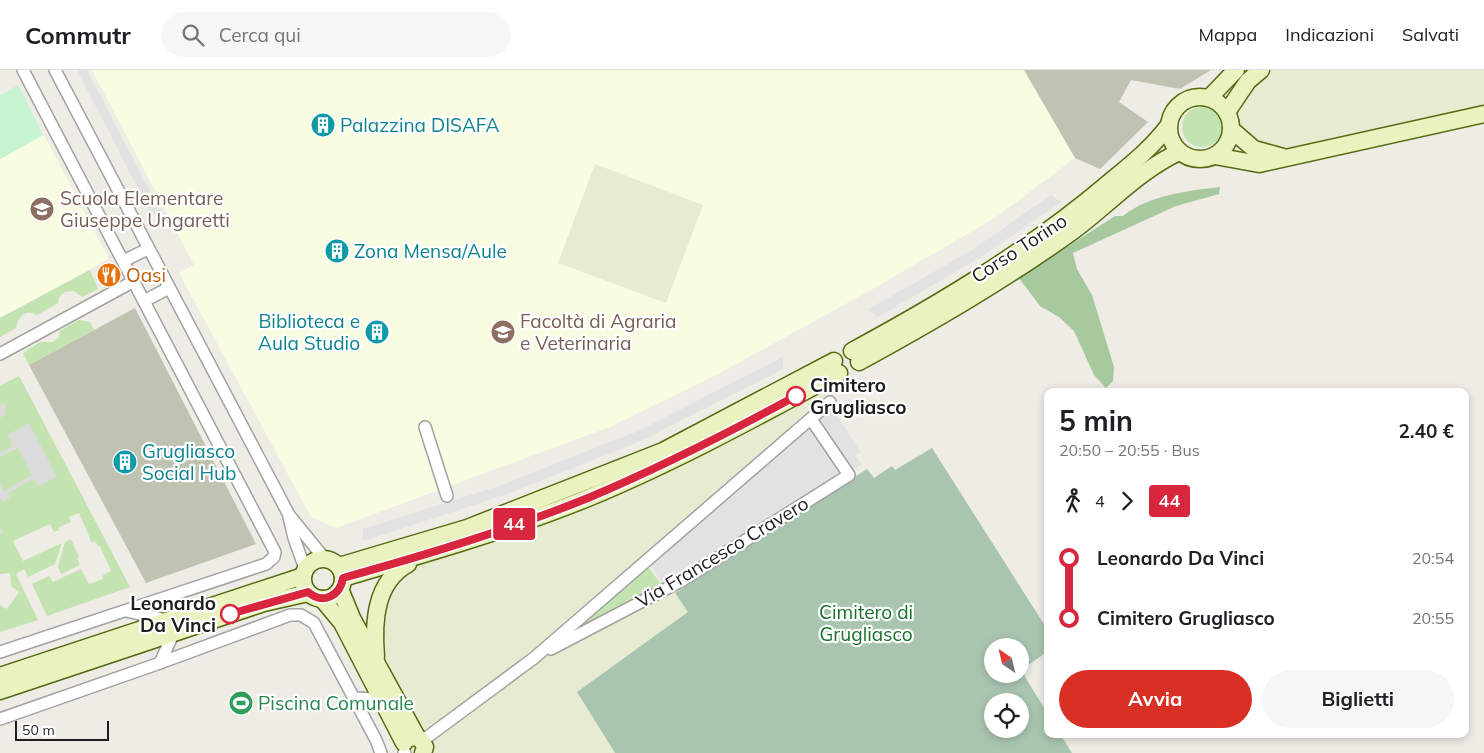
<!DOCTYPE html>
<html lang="it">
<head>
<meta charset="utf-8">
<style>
	body { margin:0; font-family:Mulish,sans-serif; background:#f6f6f6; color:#202124; height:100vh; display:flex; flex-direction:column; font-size:19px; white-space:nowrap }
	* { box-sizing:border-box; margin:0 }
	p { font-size:16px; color:#757577 }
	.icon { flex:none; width:28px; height:28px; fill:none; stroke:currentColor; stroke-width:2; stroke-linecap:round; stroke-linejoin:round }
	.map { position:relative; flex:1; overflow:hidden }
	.side { position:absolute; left:1044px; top:318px; width:425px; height:350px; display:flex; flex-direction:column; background:#fff; border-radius:10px; box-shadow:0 2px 8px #0003 }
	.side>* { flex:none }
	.badge { padding:0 10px; border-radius:4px; font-size:18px; line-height:32px }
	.needle { width:32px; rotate:325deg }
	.tools { position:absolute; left:984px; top:568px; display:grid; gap:10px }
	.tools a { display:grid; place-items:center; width:45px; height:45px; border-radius:50%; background:#fff; box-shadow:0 2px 8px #0003; font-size:25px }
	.scale { position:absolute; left:15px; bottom:12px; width:94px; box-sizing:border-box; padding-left:5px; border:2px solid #1e1e1e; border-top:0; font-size:14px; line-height:18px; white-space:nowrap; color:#1e1e1e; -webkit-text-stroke:4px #fff; paint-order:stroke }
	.map>.badge { position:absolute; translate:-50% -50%; box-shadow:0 0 0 2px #fff }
	.legs { display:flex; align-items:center; gap:8px; height:55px; padding:0 15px; font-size:16px }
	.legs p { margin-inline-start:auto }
	.headline { display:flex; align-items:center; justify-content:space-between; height:85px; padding:0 15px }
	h1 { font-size:28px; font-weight:700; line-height:38px }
	.primary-button { display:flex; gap:10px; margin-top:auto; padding:10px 15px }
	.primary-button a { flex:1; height:58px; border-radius:30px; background:#d93025; color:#fff; font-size:20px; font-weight:700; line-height:58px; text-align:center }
	.primary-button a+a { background:#f6f6f6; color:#202124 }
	ul { padding:0 15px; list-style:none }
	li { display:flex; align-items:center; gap:18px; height:60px; font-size:19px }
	li i { display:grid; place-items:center; width:8px; height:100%; margin:0 6px; background:currentColor }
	li i::after { content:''; width:12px; height:12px; margin:-6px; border:4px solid; border-radius:50%; background:#fff }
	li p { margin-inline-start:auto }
	li:first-child i { background:linear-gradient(#0000 50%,currentColor 0) }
	li:last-child i { background:linear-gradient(currentColor 50%,#0000 0) }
	header { display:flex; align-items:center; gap:30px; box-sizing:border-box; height:70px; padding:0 25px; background:#fff; border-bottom:1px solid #e0e0e0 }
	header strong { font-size:24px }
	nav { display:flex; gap:28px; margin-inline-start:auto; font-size:18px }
	.search { width:350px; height:45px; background:#f6f6f6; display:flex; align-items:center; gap:12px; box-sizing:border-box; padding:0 18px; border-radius:28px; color:#757577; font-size:19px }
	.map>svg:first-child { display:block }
</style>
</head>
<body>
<header>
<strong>Commutr</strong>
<div class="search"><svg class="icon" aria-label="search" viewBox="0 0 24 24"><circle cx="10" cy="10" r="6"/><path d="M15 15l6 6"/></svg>Cerca qui</div>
<nav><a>Mappa</a><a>Indicazioni</a><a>Salvati</a></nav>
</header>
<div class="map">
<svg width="1484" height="683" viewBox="0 0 1484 683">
	<rect width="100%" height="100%" fill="#eeece5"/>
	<!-- residential -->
	<path fill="#dcdbdb" d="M19,306l62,119 -81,39v-148z"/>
	<!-- education -->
	<g fill="#f8fce1">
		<path d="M92,0h932l51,88 -80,60 -124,72 -151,83 -110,54 -274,101 -25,-11 -132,-244 15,-8z"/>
		<path d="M44,65l65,124 -109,59v-159z"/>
	</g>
	<!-- construction -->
	<g fill="#c0c2b2">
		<path d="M1024,0h187l-31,19 -49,-9 -12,22 29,20 -48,47 -25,-11z"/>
		<path d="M135,238l121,236 -110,39 -117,-218z"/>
	</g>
	<!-- farmland -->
	<g fill="#e6ebd2">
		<path d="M1261,0h223v44l-194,45 -58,-29 -5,-18z"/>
		<path d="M595,94l108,41 -37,98 -108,-40z"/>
		<path d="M844,305l-14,27 -294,254 145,-75 -6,12 13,19 -111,80 38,61h-191l-47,-89 -3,-28 24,-67 189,-71z"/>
	</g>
	<!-- grass -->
	<g fill="#c3e3b0">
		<circle cx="1202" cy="57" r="20"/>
		<path d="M90,200l8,19 -16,8 -8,-6 -9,1 -6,5 -1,6 -21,12c-11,-6 -19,1 -21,13l-16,9v-19z"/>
		<path d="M79,250l11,2 4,8 -65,35 -6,-12 17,-11h13l6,-5 1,-6z"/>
		<path d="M19,306l111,211 -83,29 -15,-32 17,-8 4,6 28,-13 8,15 14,-5 -1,-3 9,-5 -11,-25h-2l-3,-5 -3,2 -13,-30 -10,4 2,5 -13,6 1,2 -5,2 -4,-8 -37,17 10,20 39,-18 -7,21 -27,13 -4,-8 -8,5 22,46 -38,12v-27l7,4 12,-17 -8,-6 -1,-13 -10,1v-40l3,-2 -3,-5v-29l2,4 8,-4 -2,-5 26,-14 4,7 19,-9 -28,-54 -22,12 6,11 -13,7v-35l5,-3 1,-10 -6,-1v-18z"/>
		<path d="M18,378l14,27 -28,16 -4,-7v-27z"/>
		<path d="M71,469l8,18 -2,1 3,7 -19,9 -3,-8 7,-24z"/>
		<path d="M647,495l15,21 -85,44 -1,-1z"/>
	</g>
	<!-- forest -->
	<path fill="#a6c99e" d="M1220,117l-1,7 -43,12 -103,47 4,16 15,26 22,72 -1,14 -7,7 -12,-13 -20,-44 -15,-14 -19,-11 -21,-28 96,-62h8c26,-21 64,-25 97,-29z"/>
	<!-- cemetery -->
	<path fill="#a9c5b0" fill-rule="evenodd" d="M932,378l115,181v23l-26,18 26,43 1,21h12l12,19h-457l-38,-61 111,-80 -13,-19 192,-124 7,9 18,-12 3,4zM992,576h28v28h-28zM992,631h28v28h-28z"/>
	<!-- park -->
	<path fill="#c7f4d0" d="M18,15l25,50 -43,24v-64z"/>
	<!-- parking -->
	<g fill="#e2e2e2">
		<path d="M77,0h10l74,142 -9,4z"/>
		<path d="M1051,125l10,7 -80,55 -103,60 -11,-7 105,-60z"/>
		<path d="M783,287v12l-144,73 -137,54 -139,45v-12l139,-44 136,-54z"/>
		<path d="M831,337l30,45 -5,4 6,8 -197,123 -16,-24z"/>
	</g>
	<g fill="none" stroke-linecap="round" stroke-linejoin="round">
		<defs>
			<g id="street">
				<path d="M55,0l234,445 35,43"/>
				<path d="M123,191l25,-12"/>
				<path d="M144,231l25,-13"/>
				<path d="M0,284l134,-73"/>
				<path d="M425,357l22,69"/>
				<path d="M289,447l5,21 11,31"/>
				<path d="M126,541l41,9"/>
				<path d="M551,579l130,-68 168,-106 -38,-56"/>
				<path d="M0,582l266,-88 8,-7 1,-5 -252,-482"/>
				<path d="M160,593l14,-31"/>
				<path d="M354,628l27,1"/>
				<path d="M0,649l160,-56 130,-48h11l13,8 62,117 5,13"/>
				<path d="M422,671l112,-83 296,-256"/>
				<path d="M404,683h1"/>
			</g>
			<g id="secondary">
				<circle cx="1200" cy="58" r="31"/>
				<path d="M1209,28l27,-28"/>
				<path d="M1227,42l21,-31 13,-11"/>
				<path d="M1232,60l22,19 29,8"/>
				<path d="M1215,86l44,8 225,-50"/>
				<path d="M852,281c89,-48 177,-101 254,-166 23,-19 45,-36 63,-60"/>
				<path d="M859,292c73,-40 146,-82 214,-131 35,-26 67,-61 106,-79"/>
				<circle cx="323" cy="509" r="20"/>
				<path d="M339,496l128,-38 196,-77 171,-90"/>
				<path d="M343,508c82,-24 166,-48 245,-80 87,-36 169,-81 251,-125"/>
				<path d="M340,519l12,29 65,119"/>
				<path d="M322,529l20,24 62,120"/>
				<path d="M376,587c-3,-35 -1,-75 32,-93"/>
				<path d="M0,606l303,-100"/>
				<path d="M0,621l264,-88 44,-10"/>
				<path d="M409,668l8,-1 5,4 3,6 -2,6"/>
			</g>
		</defs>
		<!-- street casing -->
		<use href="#street" stroke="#a2a2a2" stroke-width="14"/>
		<!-- secondary casing -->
		<use href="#secondary" stroke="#566a10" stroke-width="19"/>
		<!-- street -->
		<use href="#street" stroke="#fff" stroke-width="11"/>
		<!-- secondary -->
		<use href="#secondary" stroke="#eaf3bf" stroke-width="16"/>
	</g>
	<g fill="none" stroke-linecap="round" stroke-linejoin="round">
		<defs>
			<path id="line-1" d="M230,544l78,-22c15,13 32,4 35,-14 82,-23 166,-48 245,-80 71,-30 140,-65 208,-102"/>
		</defs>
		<!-- line-1 casing -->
		<use href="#line-1" stroke="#fff" stroke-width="11"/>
		<!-- line-1 -->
		<use href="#line-1" stroke="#d7263d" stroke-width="8"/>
	</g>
	<!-- icons -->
	<defs>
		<symbol id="building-disc" viewBox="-11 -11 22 22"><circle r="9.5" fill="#0f9aa8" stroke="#fff"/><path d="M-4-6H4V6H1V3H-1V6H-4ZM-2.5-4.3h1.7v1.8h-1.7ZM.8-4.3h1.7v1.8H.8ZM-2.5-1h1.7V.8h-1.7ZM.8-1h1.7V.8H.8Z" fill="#fff"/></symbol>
		<symbol id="school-disc" viewBox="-11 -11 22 22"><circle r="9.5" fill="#8d6e63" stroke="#fff"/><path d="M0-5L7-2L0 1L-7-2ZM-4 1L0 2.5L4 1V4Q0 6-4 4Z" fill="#fff"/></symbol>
		<symbol id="restaurant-disc" viewBox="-11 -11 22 22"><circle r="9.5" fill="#e8710a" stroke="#fff"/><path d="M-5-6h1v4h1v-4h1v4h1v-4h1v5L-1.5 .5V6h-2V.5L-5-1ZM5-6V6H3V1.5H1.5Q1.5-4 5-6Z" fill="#fff"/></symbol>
		<symbol id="university-disc" viewBox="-11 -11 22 22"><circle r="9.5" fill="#8d6e63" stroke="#fff"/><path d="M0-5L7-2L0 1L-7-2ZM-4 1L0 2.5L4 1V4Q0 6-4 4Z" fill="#fff"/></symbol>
		<symbol id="stadium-disc" viewBox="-11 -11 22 22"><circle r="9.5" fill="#2e9e5b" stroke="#fff"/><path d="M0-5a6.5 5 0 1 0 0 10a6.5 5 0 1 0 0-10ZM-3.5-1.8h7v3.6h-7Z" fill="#fff"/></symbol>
	</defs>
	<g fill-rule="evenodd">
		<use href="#building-disc" x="309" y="41" width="28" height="28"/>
		<use href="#school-disc" x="28" y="125" width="28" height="28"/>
		<use href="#building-disc" x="323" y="167" width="28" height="28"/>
		<use href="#restaurant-disc" x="95" y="191" width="28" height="28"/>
		<use href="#building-disc" x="363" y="248" width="28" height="28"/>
		<use href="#university-disc" x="489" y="248" width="28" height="28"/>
		<use href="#building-disc" x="111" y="378" width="28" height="28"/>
		<use href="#stadium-disc" x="227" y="619" width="28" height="28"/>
	</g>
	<!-- markers -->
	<g fill="#fff" stroke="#d7263d" stroke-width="2.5">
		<circle cx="796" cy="326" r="9"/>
		<circle cx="230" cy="544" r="9"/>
	</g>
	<g text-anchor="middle" stroke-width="4.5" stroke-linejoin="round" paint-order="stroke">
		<!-- culture labels -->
		<g font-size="19" fill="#0d838f" stroke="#fff" text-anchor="start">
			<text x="340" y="62">Palazzina DISAFA</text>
			<text x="354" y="188">Zona Mensa/Aule</text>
			<text x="360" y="258" text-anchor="end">Biblioteca e<tspan x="360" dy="22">Aula Studio</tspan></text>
			<text x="142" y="388">Grugliasco<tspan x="142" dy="22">Social Hub</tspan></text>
		</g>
		<!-- education labels -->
		<g font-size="19" fill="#785e54" stroke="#fff" text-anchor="start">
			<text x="60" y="135">Scuola Elementare<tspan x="60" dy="22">Giuseppe Ungaretti</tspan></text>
			<text x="520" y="258">Facoltà di Agraria<tspan x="520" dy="22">e Veterinaria</tspan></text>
		</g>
		<!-- street labels -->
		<g font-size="19" fill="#1e1e1e" stroke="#fff">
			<text transform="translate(1019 178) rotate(-33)" y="7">Corso Torino</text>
			<text transform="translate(722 482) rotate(-31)" y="7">Via Francesco Cravero</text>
		</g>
		<!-- food labels -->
		<g font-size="19" fill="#c56008" stroke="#fff" text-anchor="start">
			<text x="126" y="212">Oasi</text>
		</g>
		<!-- stop labels -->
		<g font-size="19" font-weight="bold" fill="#1e1e1e" stroke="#fff" text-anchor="start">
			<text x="810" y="322">Cimitero<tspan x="810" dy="22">Grugliasco</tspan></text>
			<text x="216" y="540" text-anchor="end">Leonardo<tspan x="216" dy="22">Da Vinci</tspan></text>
		</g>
		<!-- park labels -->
		<g font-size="19" fill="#177229" stroke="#fff">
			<text x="866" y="549">Cimitero di<tspan x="866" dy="22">Grugliasco</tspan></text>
		</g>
		<!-- leisure labels -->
		<g font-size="19" fill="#27864d" stroke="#fff" text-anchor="start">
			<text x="258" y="640">Piscina Comunale</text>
		</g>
	</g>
</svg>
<div class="tools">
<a><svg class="needle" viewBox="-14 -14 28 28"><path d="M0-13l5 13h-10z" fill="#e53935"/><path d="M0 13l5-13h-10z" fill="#757577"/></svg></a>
<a><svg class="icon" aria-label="locate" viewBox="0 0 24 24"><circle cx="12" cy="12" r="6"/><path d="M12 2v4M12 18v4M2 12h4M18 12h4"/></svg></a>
</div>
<div class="scale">50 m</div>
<b class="badge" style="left:514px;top:454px;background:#d7263d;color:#fff">44</b>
<section class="side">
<div class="headline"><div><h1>5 min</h1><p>20:50 – 20:55 · Bus</p></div><b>2.40 €</b></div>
<div class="legs"><svg class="icon" aria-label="walk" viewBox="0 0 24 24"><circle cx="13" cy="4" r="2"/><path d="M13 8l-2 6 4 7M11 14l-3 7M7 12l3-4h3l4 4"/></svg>4<svg class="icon" aria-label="forward" viewBox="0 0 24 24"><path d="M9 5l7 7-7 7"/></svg><b class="badge" style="background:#d7263d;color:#fff">44</b></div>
<ul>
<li><i style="color:#d7263d"></i><b>Leonardo Da Vinci</b><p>20:54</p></li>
<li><i style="color:#d7263d"></i><b>Cimitero Grugliasco</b><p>20:55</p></li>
</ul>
<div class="primary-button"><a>Avvia</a><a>Biglietti</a></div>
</section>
</div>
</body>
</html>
